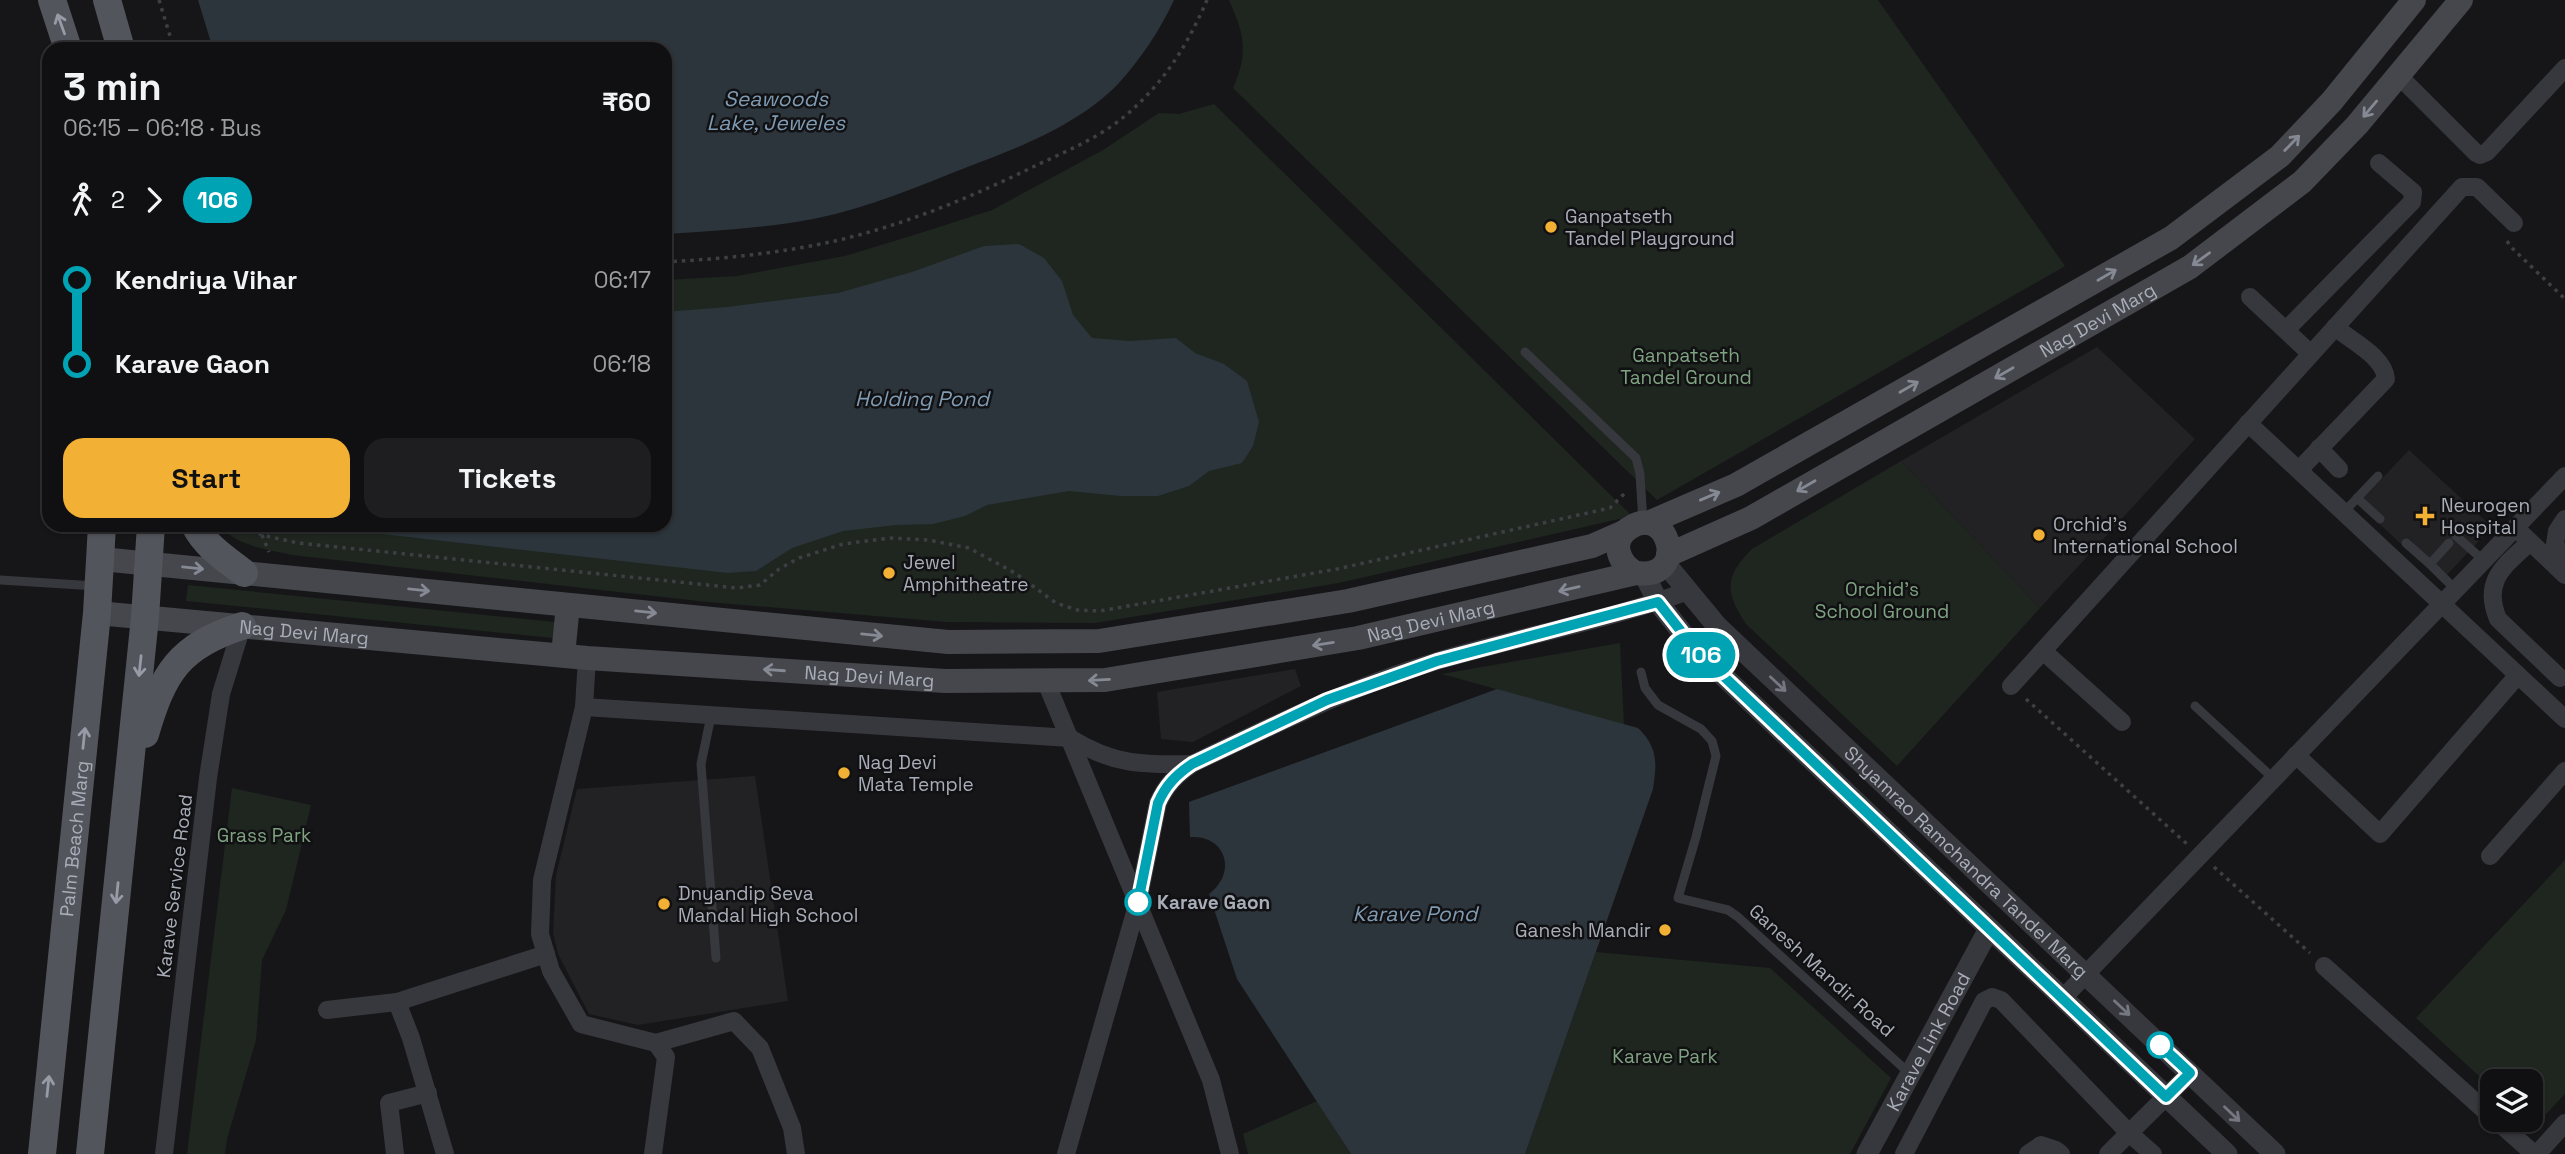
<!DOCTYPE html>
<html lang="en">
<head>
<meta charset="utf-8">
<style>
	body { margin:0; font-family:"Space Grotesk",sans-serif; background:#1e1e20; color:#f1f3f6; height:100vh; display:flex; flex-direction:column; font-size:26px; white-space:nowrap }
	* { box-sizing:border-box; margin:0 }
	p { font-size:23px; color:#9c9d9f }
	.icon { flex:none; width:38px; height:38px; fill:none; stroke:currentColor; stroke-width:2; stroke-linecap:round; stroke-linejoin:round }
	.map { position:relative; flex:1; overflow:hidden }
	.sheet { position:absolute; left:42px; top:42px; width:630px; height:490px; display:flex; flex-direction:column; background:#101012; border-radius:21px; box-shadow:0 2px 5px #0004,0 0 0 2px #303032 }
	.sheet>* { flex:none }
	.badge { padding:0 14px; border-radius:23px; font-size:24px; line-height:46px }
	.buttons { position:absolute; left:2480px; top:1069px; display:grid; gap:14px }
	.buttons a { display:grid; place-items:center; width:63px; height:63px; border-radius:14px; background:#101012; box-shadow:0 2px 5px #0004,0 0 0 2px #303032; font-size:35px }
	.map>.badge { position:absolute; translate:-50% -50%; box-shadow:0 0 0 4px #fff }
	.legs { display:flex; align-items:center; gap:10px; height:77px; padding:0 21px; font-size:23px }
	.legs p { margin-inline-start:auto }
	.summary { display:flex; align-items:center; justify-content:space-between; height:119px; padding:0 21px }
	h1 { font-size:38px; font-weight:700; line-height:52px }
	.button { display:flex; gap:14px; margin-top:auto; padding:14px 21px }
	.button a { flex:1; height:80px; border-radius:21px; background:#f2b134; color:#111; font-size:28px; font-weight:700; line-height:80px; text-align:center }
	.button a+a { background:#1e1e20; color:#f1f3f6 }
	ul { padding:0 21px; list-style:none }
	li { display:flex; align-items:center; gap:24px; height:84px; font-size:26px }
	li i { display:grid; place-items:center; width:10px; height:100%; margin:0 9px; background:currentColor }
	li i::after { content:''; width:18px; height:18px; margin:-9px; border:5px solid; border-radius:50%; background:#101012 }
	li p { margin-inline-start:auto }
	li:first-child i { background:linear-gradient(#0000 50%,currentColor 0) }
	li:last-child i { background:linear-gradient(currentColor 50%,#0000 0) }
	.map>svg:first-child { display:block }
</style>
</head>
<body>
<div class="map">
<svg width="2565" height="1154" viewBox="0 0 2565 1154">
	<rect width="100%" height="100%" fill="#161618"/>
	<!-- built -->
	<g fill="#222225">
		<path d="M2097,347l98,92 -155,169 -139,-147z"/>
		<path d="M2409,450l83,77 -51,54 -83,-77z"/>
		<path d="M1295,669l6,17 -108,56 -32,-3 -4,-47z"/>
		<path d="M755,776l33,225 -150,24 -49,-11 -31,-60 -5,-21 3,-58 21,-86z"/>
	</g>
	<!-- green -->
	<g fill="#1e261f">
		<path d="M1229,0h649l187,266 -408,234 -424,-412c16,-36 11,-54 -4,-88z"/>
		<path d="M1214,104l418,412 -293,67 -244,40 -148,-1 -240,-20 -415,-47c-31,-7 -51,-8 -75,-30h448v-245l72,-4 108,-20 69,-21 78,-25 111,-60 56,-37 20,1z"/>
		<path d="M1901,461l139,147 -143,158 -151,-142c-21,-32 -22,-48 6,-75z"/>
		<path d="M188,585l367,37 -2,16 -367,-37z"/>
		<path d="M1620,643l4,82 -182,-51z"/>
		<path d="M232,788l79,17 -25,105 -24,50 -6,80 -29,99 -2,15h-38z"/>
		<path d="M2565,860v234l-31,33 -8,-7h4v-38h-38v6l-76,-70z"/>
		<path d="M1596,952l174,16 121,110 -41,76h-325z"/>
		<path d="M1317,1101l34,53h-103l-5,-20z"/>
	</g>
	<!-- water -->
	<g fill="#2c353c">
		<path d="M198,0h976c-14,30 -33,59 -56,84 -39,40 -97,63 -148,82 -51,20 -102,42 -157,53 -48,9 -98,12 -148,15v-185h-452z"/>
		<path d="M1019,244l25,14 18,23 11,34 19,23 38,3 46,-3 19,15 29,11 23,17 12,41 -6,24 -11,17 -33,8 -20,15 -31,10h-37l-52,-5 -82,14 -22,11 -32,8 -37,1 -53,6 -51,17 -36,23 -28,2 -390,-44 -15,-4h342v-213l62,-5 111,-14 74,-21 72,-26z"/>
		<path d="M1497,689l141,39c20,19 19,36 15,61l-128,365h-174l-114,-175 -28,-85c28,-21 18,-59 -19,-57l-1,-35z"/>
	</g>
	<g fill="none" stroke-linecap="round" stroke-linejoin="round">
		<!-- path -->
		<g stroke="#3d3f44" stroke-width="3.5" stroke-dasharray="3.5 5" stroke-linecap="butt">
			<path d="M159,0l15,49"/>
			<path d="M2507,241l4,6 54,52"/>
			<path d="M665,262c57,-3 118,-9 174,-22 68,-16 135,-44 198,-75 30,-14 63,-28 88,-49 39,-33 62,-70 82,-116"/>
			<path d="M244,525l18,10 36,8 439,45 23,-3 19,-16 20,-11 44,-14 47,-6 38,2 41,8 46,25 41,30 21,7 23,1 237,-42 273,-61 15,-15"/>
			<path d="M262,535l7,17"/>
			<path d="M2026,699l161,145"/>
			<path d="M2214,867l96,86"/>
		</g>
		<!-- service -->
		<g stroke="#37383d" stroke-width="9">
			<path d="M1525,352l111,106 4,16 3,49"/>
			<path d="M2357,498l23,21"/>
			<path d="M2344,512l34,-36"/>
			<path d="M2455,535l28,25"/>
			<path d="M2406,543l24,21 19,-21"/>
			<path d="M2430,564l26,26"/>
			<path d="M0,580l96,6"/>
			<path d="M1641,672l4,16 13,17 43,24 11,12 4,15 -20,81 -18,61 50,12 10,7 171,156"/>
			<path d="M2195,706l79,73"/>
			<path d="M711,716l-10,48 15,194"/>
		</g>
		<!-- minor -->
		<g stroke="#37383d" stroke-width="18">
			<path d="M2398,75l78,78 4,2 7,-3 78,-84"/>
			<path d="M2250,297l61,57"/>
			<path d="M2286,330l126,-128 1,-10 -34,-29"/>
			<path d="M2248,423l317,296"/>
			<path d="M2319,448l20,21"/>
			<path d="M2299,470l87,-91c-2,-23 -35,-38 -51,-52"/>
			<path d="M2565,519l-8,12 -2,13 10,18"/>
			<path d="M2522,534l43,41"/>
			<path d="M2530,542c-26,24 -48,39 -32,77l62,59"/>
			<path d="M2043,651l79,71"/>
			<path d="M587,658l-3,49 -42,173 -2,54 11,37 30,53 75,19 10,14 -13,97"/>
			<path d="M1046,682l165,398 19,74"/>
			<path d="M2011,686l451,-499h15l37,36"/>
			<path d="M584,707l486,31c43,27 73,27 122,26"/>
			<path d="M2296,755l84,79 138,-159"/>
			<path d="M2490,856l75,-85"/>
			<path d="M2324,966l168,151"/>
			<path d="M2062,999l503,-523"/>
			<path d="M397,1002l14,36 34,116"/>
			<path d="M327,1010l70,-8 149,-48"/>
			<path d="M656,1043l78,-22 26,27 32,80 4,26"/>
			<path d="M2496,1120l38,34"/>
			<path d="M164,1154l44,-376 13,-84 21,-68"/>
			<path d="M395,1154l-6,-51 39,-10"/>
			<path d="M1066,1154l72,-252 20,-99c8,-18 18,-28 34,-39 81,-39 159,-77 245,-103 83,-25 169,-40 251,-70"/>
			<path d="M1904,1154l80,-153 8,-4 9,3 128,133 24,21"/>
			<path d="M2028,1154l13,-9 15,5 5,4"/>
			<path d="M2108,1154l82,-81"/>
			<path d="M2537,1154l28,-31"/>
		</g>
		<!-- tertiary -->
		<g stroke="#37383d" stroke-width="21">
			<path id="s1" d="M1665,563l52,63 558,528"/>
			<path d="M1644,574l14,28 37,47 532,505"/>
			<path id="s2" d="M1867,1154l122,-225"/>
		</g>
		<!-- secondary -->
		<g stroke="#45474d" stroke-width="24">
			<path d="M1648,523l88,-38 435,-247 109,-82 52,-55 82,-101"/>
			<path id="s3" d="M1668,555l83,-37 439,-251 112,-85 55,-57 104,-125"/>
			<path d="M101,559l847,83 151,-1 249,-40 244,-55 32,-14"/>
			<path id="s4" d="M97,613l490,45 358,23 160,-1 253,-42 278,-65c55,8 32,-73 -8,-44 -18,13 -9,35 8,44"/>
			<path d="M563,655l5,-50"/>
		</g>
		<!-- primary -->
		<g stroke="#53555c" stroke-width="28">
			<path d="M52,0l16,49"/>
			<path d="M107,0l14,49"/>
			<path d="M195,525c10,21 31,34 49,48"/>
			<path d="M145,734c18,-61 34,-88 97,-108"/>
			<path id="s5" d="M42,1154l55,-541 5,-88"/>
			<path d="M90,1154l55,-537 6,-92"/>
		</g>
	</g>
	<!-- one-way arrows -->
	<defs><path id="oneway-shaft" d="M-6 0H5M1.5-3L5.5 0L1.5 3" fill="none" stroke-width="1.6" stroke-linecap="round" stroke-linejoin="round" transform="scale(1.75)"/></defs>
	<g stroke="#979ba6">
		<use href="#oneway-shaft" transform="translate(61 24) rotate(-110)"/>
		<use href="#oneway-shaft" transform="translate(140 666) rotate(96)"/>
		<use href="#oneway-shaft" transform="translate(84 738) rotate(-84)"/>
		<use href="#oneway-shaft" transform="translate(117 893) rotate(96)"/>
		<use href="#oneway-shaft" transform="translate(48 1086) rotate(-84)"/>
	</g>
	<g stroke="#858993">
		<use href="#oneway-shaft" transform="translate(2370 109) rotate(130)"/>
		<use href="#oneway-shaft" transform="translate(2292 143) rotate(-46)"/>
		<use href="#oneway-shaft" transform="translate(2201 259) rotate(144)"/>
		<use href="#oneway-shaft" transform="translate(2107 275) rotate(-30)"/>
		<use href="#oneway-shaft" transform="translate(2004 373) rotate(150)"/>
		<use href="#oneway-shaft" transform="translate(1909 387) rotate(-30)"/>
		<use href="#oneway-shaft" transform="translate(1806 486) rotate(150)"/>
		<use href="#oneway-shaft" transform="translate(1710 496) rotate(-23)"/>
		<use href="#oneway-shaft" transform="translate(193 568) rotate(6)"/>
		<use href="#oneway-shaft" transform="translate(1569 589) rotate(167)"/>
		<use href="#oneway-shaft" transform="translate(419 590) rotate(6)"/>
		<use href="#oneway-shaft" transform="translate(646 612) rotate(6)"/>
		<use href="#oneway-shaft" transform="translate(872 635) rotate(6)"/>
		<use href="#oneway-shaft" transform="translate(1323 644) rotate(171)"/>
		<use href="#oneway-shaft" transform="translate(774 670) rotate(-176)"/>
		<use href="#oneway-shaft" transform="translate(1099 680) rotate(177)"/>
	</g>
	<g stroke="#757881">
		<use href="#oneway-shaft" transform="translate(1778 684) rotate(43)"/>
		<use href="#oneway-shaft" transform="translate(2122 1008) rotate(43)"/>
		<use href="#oneway-shaft" transform="translate(2232 1114) rotate(44)"/>
	</g>
	<g fill="none" stroke-linecap="round" stroke-linejoin="round">
		<defs>
			<path id="line-1" d="M1138,902l20,-99c8,-18 18,-28 34,-39l135,-64 110,-39 221,-59 37,47 471,448 24,-24 -30,-28"/>
		</defs>
		<!-- line-1 casing -->
		<use href="#line-1" stroke="#fff" stroke-width="16"/>
		<!-- line-1 -->
		<use href="#line-1" stroke="#00a3b4" stroke-width="10"/>
	</g>
	<!-- markers -->
	<g fill="#f2b134" stroke="#111113" stroke-width="2.5">
		<circle cx="1551" cy="227" r="7"/>
		<path d="M2421.5 505.5h7v7h7v7h-7v7h-7v-7h-7v-7h7z"/>
		<circle cx="2039" cy="535" r="7"/>
		<circle cx="889" cy="573" r="7"/>
		<circle cx="844" cy="773" r="7"/>
		<circle cx="664" cy="904" r="7"/>
		<circle cx="1665" cy="930" r="7"/>
	</g>
	<g fill="#fff" stroke="#00a3b4" stroke-width="3.5">
		<circle cx="1138" cy="902" r="12"/>
		<circle cx="2160" cy="1045" r="12"/>
	</g>
	<g text-anchor="middle" stroke-width="5" stroke-linejoin="round" paint-order="stroke">
		<!-- poi labels -->
		<g font-size="19" fill="#a8adb8" stroke="#111113" text-anchor="start">
			<text x="1565" y="223">Ganpatseth<tspan x="1565" dy="22">Tandel Playground</tspan></text>
			<text x="2441" y="512">Neurogen<tspan x="2441" dy="22">Hospital</tspan></text>
			<text x="2053" y="531">Orchid's<tspan x="2053" dy="22">International School</tspan></text>
			<text x="903" y="569">Jewel<tspan x="903" dy="22">Amphitheatre</tspan></text>
			<text x="858" y="769">Nag Devi<tspan x="858" dy="22">Mata Temple</tspan></text>
			<text x="678" y="900">Dnyandip Seva<tspan x="678" dy="22">Mandal High School</tspan></text>
			<text x="1651" y="937" text-anchor="end">Ganesh Mandir</text>
		</g>
		<!-- street labels -->
		<g font-size="19" fill="#a8adb8" stroke="#111113">
			<text dy="7" stroke="none"><textPath href="#s3" startOffset="490">Nag Devi Marg</textPath></text>
			<text dy="7" stroke="none"><textPath href="#s4" startOffset="1342">Nag Devi Marg</textPath></text>
			<text dy="7" stroke="none"><textPath href="#s4" startOffset="208">Nag Devi Marg</textPath></text>
			<text dy="7" stroke="none"><textPath href="#s4" startOffset="775">Nag Devi Marg</textPath></text>
			<text dy="7" stroke="none"><textPath href="#s5" startOffset="317">Palm Beach Marg</textPath></text>
			<text dy="7" stroke="none"><textPath href="#s1" startOffset="425">Shyamrao Ramchandra Tandel Marg</textPath></text>
			<text transform="translate(174 886) rotate(-83)" y="7">Karave Service Road</text>
			<text transform="translate(1822 970) rotate(42)" y="7">Ganesh Mandir Road</text>
			<text dy="7" stroke="none"><textPath href="#s2" startOffset="128">Karave Link Road</textPath></text>
		</g>
		<!-- park labels -->
		<g font-size="19" fill="#7fa381" stroke="#111113">
			<text x="1686" y="362">Ganpatseth<tspan x="1686" dy="22">Tandel Ground</tspan></text>
			<text x="1882" y="596">Orchid's<tspan x="1882" dy="22">School Ground</tspan></text>
			<text x="264" y="842">Grass Park</text>
			<text x="1665" y="1063">Karave Park</text>
		</g>
		<!-- stop labels -->
		<g font-size="19" font-weight="bold" fill="#a8adb8" stroke="#111113" text-anchor="start">
			<text x="1157" y="909">Karave Gaon</text>
		</g>
		<!-- water labels -->
		<g font-size="21" font-style="italic" fill="#7f9bb3" stroke="#111113">
			<text x="776" y="106">Seawoods<tspan x="776" dy="24">Lake, Jeweles</tspan></text>
			<text x="922" y="406">Holding Pond</text>
			<text x="1415" y="921">Karave Pond</text>
		</g>
	</g>
</svg>
<div class="buttons">
<a><svg class="icon" aria-label="layers" viewBox="0 0 24 24"><path d="M12 4l9 5-9 5-9-5zM3 14l9 5 9-5"/></svg></a>
</div>
<b class="badge" style="left:1701px;top:655px;background:#00a3b4;color:#fff">106</b>
<section class="sheet">
<div class="summary"><div><h1>3 min</h1><p>06:15 – 06:18 · Bus</p></div><b>₹60</b></div>
<div class="legs"><svg class="icon" aria-label="walk" viewBox="0 0 24 24"><circle cx="13" cy="4" r="2"/><path d="M13 8l-2 6 4 7M11 14l-3 7M7 12l3-4h3l4 4"/></svg>2<svg class="icon" aria-label="forward" viewBox="0 0 24 24"><path d="M9 5l7 7-7 7"/></svg><b class="badge" style="background:#00a3b4;color:#fff">106</b></div>
<ul>
<li><i style="color:#00a3b4"></i><b>Kendriya Vihar</b><p>06:17</p></li>
<li><i style="color:#00a3b4"></i><b>Karave Gaon</b><p>06:18</p></li>
</ul>
<div class="button"><a>Start</a><a>Tickets</a></div>
</section>
</div>
</body>
</html>
